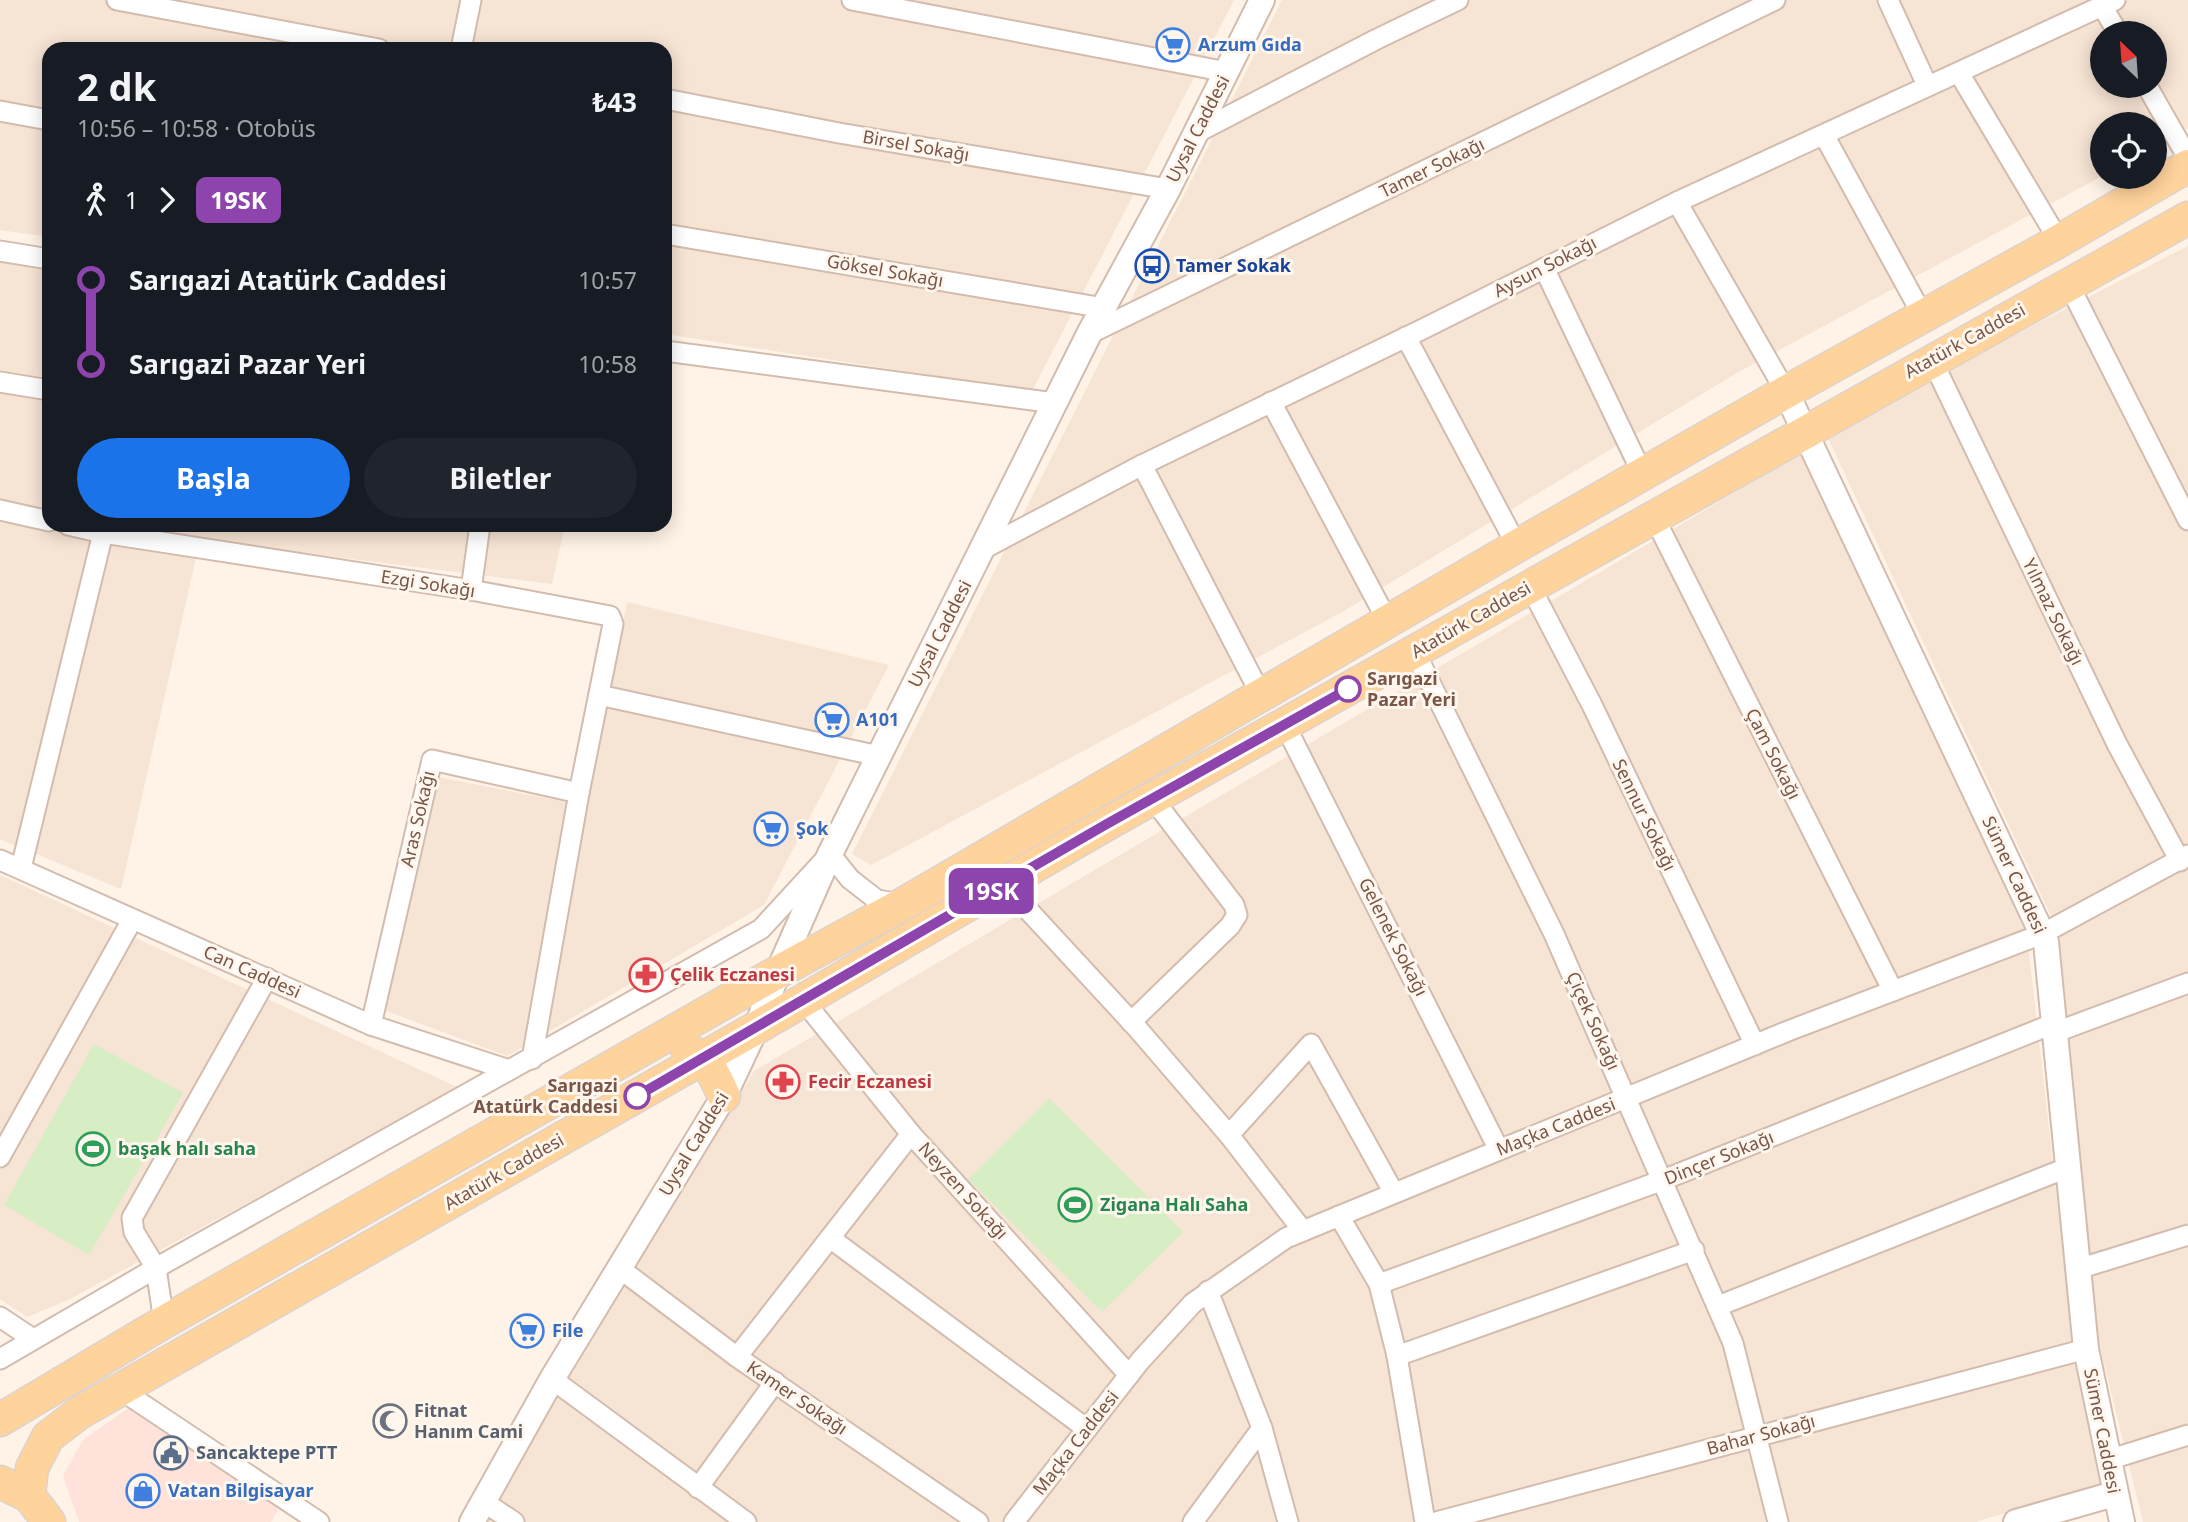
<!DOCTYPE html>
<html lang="tr">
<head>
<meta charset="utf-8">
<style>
	body { margin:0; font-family:"Noto Sans",sans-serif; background:#20242c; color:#f1f3f6; height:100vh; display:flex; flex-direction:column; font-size:26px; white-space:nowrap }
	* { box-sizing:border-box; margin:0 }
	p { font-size:23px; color:#9ea1a6 }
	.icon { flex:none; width:38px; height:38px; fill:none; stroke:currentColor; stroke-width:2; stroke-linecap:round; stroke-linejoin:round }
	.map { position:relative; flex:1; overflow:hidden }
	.sheet { position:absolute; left:42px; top:42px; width:630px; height:490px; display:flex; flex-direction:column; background:#171b24; border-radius:21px; box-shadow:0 4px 18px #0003 }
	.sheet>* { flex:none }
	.badge { padding:0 14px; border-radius:10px; font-size:24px; line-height:46px }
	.needle { width:46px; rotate:335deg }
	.controls { position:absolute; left:2090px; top:21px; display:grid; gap:14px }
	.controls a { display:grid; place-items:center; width:77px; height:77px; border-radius:50%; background:#171b24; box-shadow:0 4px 18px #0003; font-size:35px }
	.map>.badge { position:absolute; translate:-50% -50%; box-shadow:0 0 0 4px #fff }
	.legs { display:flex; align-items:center; gap:10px; height:77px; padding:0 35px; font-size:23px }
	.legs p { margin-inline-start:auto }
	.summary { display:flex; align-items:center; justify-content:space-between; height:119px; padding:0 35px }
	h1 { font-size:38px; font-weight:700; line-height:52px }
	.button { display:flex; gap:14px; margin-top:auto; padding:14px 35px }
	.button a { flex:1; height:80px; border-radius:42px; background:#1a73e8; color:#fff; font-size:28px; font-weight:700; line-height:80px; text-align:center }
	.button a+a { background:#20242c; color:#f1f3f6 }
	ul { padding:0 35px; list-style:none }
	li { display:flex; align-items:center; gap:24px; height:84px; font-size:26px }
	li i { display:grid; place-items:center; width:10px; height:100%; margin:0 9px; background:currentColor }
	li i::after { content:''; width:18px; height:18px; margin:-9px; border:5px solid; border-radius:50%; background:#171b24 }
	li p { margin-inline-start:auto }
	li:first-child i { background:linear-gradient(#0000 50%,currentColor 0) }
	li:last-child i { background:linear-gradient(currentColor 50%,#0000 0) }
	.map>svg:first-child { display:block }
</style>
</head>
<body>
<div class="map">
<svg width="2188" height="1522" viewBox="0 0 2188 1522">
	<rect width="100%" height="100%" fill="#fef3e6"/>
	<!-- residential -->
	<g fill="#f6e4d4" fill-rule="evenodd">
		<path d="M0,0h1234l-202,391 -367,-57v-285h-616v188l-49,-7z"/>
		<path d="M1282,0h906v128l-34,19v-23h-52v52l-367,198 -393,238 -471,253 -19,-11zM2102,33h52v53h-52z"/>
		<path d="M2188,246v1276h-45l-45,-183 -39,-406 -231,-495 91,-54z"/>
		<path d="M0,261l49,8v256h516l-13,59 -352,-44 -79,349 -121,-50z"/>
		<path d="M1802,453l224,473 49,433 29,125 -129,38h-1492l271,-451z"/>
		<path d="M627,602l262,63 -125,240 -257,151 -126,-47 56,-232 150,29z"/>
		<path d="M0,875l459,213 -389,211 -43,18 -27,-18z"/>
	</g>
	<!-- commercial -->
	<path fill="#ffe2d9" d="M134,1404l146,102 -9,16h-192l-16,-46 20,-36z"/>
	<!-- pitch -->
	<g fill="#d7edc3">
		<path d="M94,1044l89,49 -94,162 -85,-50z"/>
		<path d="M1049,1098l134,134 -81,80 -134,-133z"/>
	</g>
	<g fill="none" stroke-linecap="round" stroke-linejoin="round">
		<defs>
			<g id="minor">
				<path d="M117,0l262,49"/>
				<path d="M852,0l375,72"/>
				<path d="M1888,0l39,85"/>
				<path d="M2102,6l16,27"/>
				<path d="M461,49l10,-49"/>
				<path d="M1959,73l100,168"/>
				<path d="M2147,86l41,72"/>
				<path d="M665,99l174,34 329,56"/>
				<path d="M0,111l49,9"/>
				<path d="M1196,133l181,-94 81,-39"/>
				<path d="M1824,135l99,181"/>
				<path d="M1677,202l109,190"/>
				<path d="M665,234l439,74"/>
				<path d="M0,251l49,8"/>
				<path d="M1544,268l99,207"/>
				<path d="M2068,283l120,237"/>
				<path d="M1089,334l686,-334"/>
				<path d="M1406,337l111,209"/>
				<path d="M665,351l390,52"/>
				<path d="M1932,360l185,384 63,117"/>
				<path d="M0,382l49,8"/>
				<path d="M1271,402l117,220"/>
				<path d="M1142,465l119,230"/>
				<path d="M0,510l49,11"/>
				<path d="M1654,517l239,474"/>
				<path d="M68,525l35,8 368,57 139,26 3,8 -34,169 -47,266"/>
				<path d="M983,549l159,-84 283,-137 252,-126 438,-202"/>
				<path d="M1530,586l62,119 163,340"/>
				<path d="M471,590l9,-65"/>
				<path d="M1415,652l139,282 179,409 45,179"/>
				<path d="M599,695l280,61"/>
				<path d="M1285,725l214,425"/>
				<path d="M0,860l371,165 138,45"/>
				<path d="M21,868l82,-335"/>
				<path d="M1004,884l133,144 92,107 74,96"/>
				<path d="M803,1000l108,134 218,241"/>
				<path d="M1131,1022l99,-96 7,-11 -3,-10 -81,-106"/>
				<path d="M371,1025l61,-265 147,33"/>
				<path d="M2056,1032l132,-49"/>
				<path d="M1229,1135l82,-91 83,149"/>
				<path d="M0,1157l132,-237"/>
				<path d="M1339,1216l40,68 18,72 28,166"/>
				<path d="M830,1238l257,191"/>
				<path d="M619,1268l118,89 241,165"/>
				<path d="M2078,1269l110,-34"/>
				<path d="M1379,1284l284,-104 392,-157"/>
				<path d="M1208,1291l54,137 26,94"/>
				<path d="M1718,1306l351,-139"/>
				<path d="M0,1317l33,22"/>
				<path d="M164,1322l-8,-54 -22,-36 -2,-14 135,-240"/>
				<path d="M1397,1356l297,-106"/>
				<path d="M737,1357l174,-223"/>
				<path d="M0,1359l156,-91 605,-339 69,-75 20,25 27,21 25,4"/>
				<path d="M552,1379l194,143"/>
				<path d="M121,1390l198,132"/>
				<path d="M2108,1460l80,-25"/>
				<path d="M698,1488l77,-106"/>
				<path d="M484,1502l30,20"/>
				<path d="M1014,1522l126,-161 53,-58 93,-65 502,-207 254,-97 146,-79"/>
				<path d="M1193,1522l69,-94"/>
				<path d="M1436,1522l650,-173"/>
			</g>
			<g id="tertiary">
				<path d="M1786,392l260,550 40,407 36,173"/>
				<path d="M472,1522l80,-143 172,-283 32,-68 22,-56 52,-118 259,-520 79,-145 94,-189"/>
				<path d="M2016,1522l98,-28"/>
			</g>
			<g id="primary">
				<path d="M687,1049c21,10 28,27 37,47"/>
				<path d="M0,1420l164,-98 614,-350 125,-68 614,-358 269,-154 273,-151 129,-75"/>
				<path d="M0,1482l29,14 20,26"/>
				<path d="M29,1496l3,-28 16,-31 31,-24 677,-385 349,-203 1083,-607"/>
			</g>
		</defs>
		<!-- minor casing -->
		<use href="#minor" stroke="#d3bcad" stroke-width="23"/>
		<!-- tertiary casing -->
		<use href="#tertiary" stroke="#d3bcad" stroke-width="28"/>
		<!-- primary casing -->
		<use href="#primary" stroke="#dcd3cf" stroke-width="35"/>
		<!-- minor -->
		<use href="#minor" stroke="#fff" stroke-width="19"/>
		<!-- tertiary -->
		<use href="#tertiary" stroke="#fff" stroke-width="24"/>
		<!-- primary -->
		<use href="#primary" stroke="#ffd39c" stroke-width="32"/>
	</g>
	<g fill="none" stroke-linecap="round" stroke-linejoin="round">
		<defs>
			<path id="line-1" d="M637,1096l468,-271 243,-136"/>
		</defs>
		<!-- line-1 casing -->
		<use href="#line-1" stroke="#fff" stroke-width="16"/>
		<!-- line-1 -->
		<use href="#line-1" stroke="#8e44ad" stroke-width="10"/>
	</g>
	<!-- icons -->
	<defs>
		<symbol id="supermarket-ring" viewBox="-11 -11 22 22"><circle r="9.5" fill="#fff7ee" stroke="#3f7fe0" stroke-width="1.5"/><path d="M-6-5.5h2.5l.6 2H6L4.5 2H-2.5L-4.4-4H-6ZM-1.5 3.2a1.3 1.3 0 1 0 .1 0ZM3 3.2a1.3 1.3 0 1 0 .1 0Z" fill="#3f7fe0"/></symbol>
		<symbol id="bus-ring" viewBox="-11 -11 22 22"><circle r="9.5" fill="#fff7ee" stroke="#1a4fb4" stroke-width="1.5"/><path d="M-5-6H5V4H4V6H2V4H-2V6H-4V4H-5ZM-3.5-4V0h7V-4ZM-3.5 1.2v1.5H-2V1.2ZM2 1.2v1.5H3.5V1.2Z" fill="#1a4fb4"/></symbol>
		<symbol id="pharmacy-ring" viewBox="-11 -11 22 22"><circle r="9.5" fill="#fff7ee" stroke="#e0444e" stroke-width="1.5"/><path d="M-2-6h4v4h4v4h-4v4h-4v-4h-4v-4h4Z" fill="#e0444e"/></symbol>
		<symbol id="stadium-ring" viewBox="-11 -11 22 22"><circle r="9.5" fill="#fff7ee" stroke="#2e9e5b" stroke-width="1.5"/><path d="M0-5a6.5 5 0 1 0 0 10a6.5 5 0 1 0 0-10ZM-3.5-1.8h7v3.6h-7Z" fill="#2e9e5b"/></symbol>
		<symbol id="mosque-ring" viewBox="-11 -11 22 22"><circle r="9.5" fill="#fff7ee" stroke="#6b7280" stroke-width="1.5"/><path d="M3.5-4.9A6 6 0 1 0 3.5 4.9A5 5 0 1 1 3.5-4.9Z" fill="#6b7280"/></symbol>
		<symbol id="civic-ring" viewBox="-11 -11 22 22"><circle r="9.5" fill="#fff7ee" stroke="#5c6f8a" stroke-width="1.5"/><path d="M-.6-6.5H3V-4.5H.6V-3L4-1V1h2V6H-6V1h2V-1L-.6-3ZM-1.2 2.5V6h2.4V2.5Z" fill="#5c6f8a"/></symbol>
		<symbol id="shop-ring" viewBox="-11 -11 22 22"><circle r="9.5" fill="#fff7ee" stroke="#3f7fe0" stroke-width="1.5"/><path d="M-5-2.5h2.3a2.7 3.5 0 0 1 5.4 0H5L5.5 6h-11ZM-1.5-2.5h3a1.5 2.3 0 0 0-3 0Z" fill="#3f7fe0"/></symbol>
	</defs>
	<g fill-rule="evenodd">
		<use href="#supermarket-ring" x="1154" y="26" width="38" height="38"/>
		<use href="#bus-ring" x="1133" y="247" width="38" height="38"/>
		<use href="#supermarket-ring" x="813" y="701" width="38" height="38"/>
		<use href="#supermarket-ring" x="752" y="810" width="38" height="38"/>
		<use href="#pharmacy-ring" x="627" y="956" width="38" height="38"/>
		<use href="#pharmacy-ring" x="764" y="1063" width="38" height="38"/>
		<use href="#stadium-ring" x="74" y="1130" width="38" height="38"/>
		<use href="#stadium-ring" x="1056" y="1186" width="38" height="38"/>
		<use href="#supermarket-ring" x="508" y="1312" width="38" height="38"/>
		<use href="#mosque-ring" x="371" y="1402" width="38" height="38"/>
		<use href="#civic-ring" x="152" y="1434" width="38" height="38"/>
		<use href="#shop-ring" x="124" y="1472" width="38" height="38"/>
	</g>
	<!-- markers -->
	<g fill="#fff" stroke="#8e44ad" stroke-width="3.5">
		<circle cx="1348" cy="689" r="12"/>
		<circle cx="637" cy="1096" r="12"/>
	</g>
	<g text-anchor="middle" stroke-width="6" stroke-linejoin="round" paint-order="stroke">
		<!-- shop labels -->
		<g font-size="18" font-weight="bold" fill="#366cbe" stroke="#fff7ee" text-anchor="start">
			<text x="1198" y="51">Arzum Gıda</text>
			<text x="856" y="726">A101</text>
			<text x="796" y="835">Şok</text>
			<text x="552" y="1337">File</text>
			<text x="168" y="1497">Vatan Bilgisayar</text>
		</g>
		<!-- street labels -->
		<g font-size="18" fill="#795648" stroke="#fff7ee">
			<text transform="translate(1198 129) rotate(-63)" y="6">Uysal Caddesi</text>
			<text transform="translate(916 146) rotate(10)" y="6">Birsel Sokağı</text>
			<text transform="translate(1432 168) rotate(-26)" y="6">Tamer Sokağı</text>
			<text transform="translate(1545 267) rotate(-27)" y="6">Aysun Sokağı</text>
			<text transform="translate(885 271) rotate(10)" y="6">Göksel Sokağı</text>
			<text transform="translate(1965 341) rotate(-29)" y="6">Atatürk Caddesi</text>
			<text transform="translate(428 584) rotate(9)" y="6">Ezgi Sokağı</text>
			<text transform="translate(2053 612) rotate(64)" y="6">Yılmaz Sokağı</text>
			<text transform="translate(1471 620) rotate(-30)" y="6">Atatürk Caddesi</text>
			<text transform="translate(940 634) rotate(-63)" y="6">Uysal Caddesi</text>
			<text transform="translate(1773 754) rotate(63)" y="6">Çam Sokağı</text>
			<text transform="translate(1644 815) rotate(64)" y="6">Sennur Sokağı</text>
			<text transform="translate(418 819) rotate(-77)" y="6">Aras Sokağı</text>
			<text transform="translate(2014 875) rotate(65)" y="6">Sümer Caddesi</text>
			<text transform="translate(1393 937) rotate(63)" y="6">Gelenek Sokağı</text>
			<text transform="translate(252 972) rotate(24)" y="6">Can Caddesi</text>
			<text transform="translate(1593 1021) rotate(66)" y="6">Çiçek Sokağı</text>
			<text transform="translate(1556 1127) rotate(-22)" y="6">Maçka Caddesi</text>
			<text transform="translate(694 1144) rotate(-59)" y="6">Uysal Caddesi</text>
			<text transform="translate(1719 1158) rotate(-22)" y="6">Dinçer Sokağı</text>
			<text transform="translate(504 1172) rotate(-30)" y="6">Atatürk Caddesi</text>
			<text transform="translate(963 1191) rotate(48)" y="6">Neyzen Sokağı</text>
			<text transform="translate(797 1398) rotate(34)" y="6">Kamer Sokağı</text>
			<text transform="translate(2102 1431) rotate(79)" y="6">Sümer Caddesi</text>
			<text transform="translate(1761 1435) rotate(-15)" y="6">Bahar Sokağı</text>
			<text transform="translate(1076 1443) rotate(-52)" y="6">Maçka Caddesi</text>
		</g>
		<!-- transit labels -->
		<g font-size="18" font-weight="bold" fill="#164399" stroke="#fff7ee" text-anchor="start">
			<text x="1176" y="272">Tamer Sokak</text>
		</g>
		<!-- stop labels -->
		<g font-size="18" font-weight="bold" fill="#795648" stroke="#fff7ee" text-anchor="start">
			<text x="1367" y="685">Sarıgazi<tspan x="1367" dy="21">Pazar Yeri</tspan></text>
			<text x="618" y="1092" text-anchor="end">Sarıgazi<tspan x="618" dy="21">Atatürk Caddesi</tspan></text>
		</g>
		<!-- health labels -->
		<g font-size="18" font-weight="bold" fill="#be3a42" stroke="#fff7ee" text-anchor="start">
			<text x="670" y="981">Çelik Eczanesi</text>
			<text x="808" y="1088">Fecir Eczanesi</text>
		</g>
		<!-- leisure labels -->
		<g font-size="18" font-weight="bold" fill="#27864d" stroke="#fff7ee" text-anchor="start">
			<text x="118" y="1155">başak halı saha</text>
			<text x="1100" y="1211">Zigana Halı Saha</text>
		</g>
		<!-- worship labels -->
		<g font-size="18" font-weight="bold" fill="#5b616d" stroke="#fff7ee" text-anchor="start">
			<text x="414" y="1417">Fitnat<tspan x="414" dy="21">Hanım Cami</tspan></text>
		</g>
		<!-- service labels -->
		<g font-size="18" font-weight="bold" fill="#4e5e75" stroke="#fff7ee" text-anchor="start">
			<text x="196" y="1459">Sancaktepe PTT</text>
		</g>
	</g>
</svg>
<div class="controls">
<a><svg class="needle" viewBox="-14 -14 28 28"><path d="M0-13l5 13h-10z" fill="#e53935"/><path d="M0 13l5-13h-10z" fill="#9ea1a6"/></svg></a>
<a><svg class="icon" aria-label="locate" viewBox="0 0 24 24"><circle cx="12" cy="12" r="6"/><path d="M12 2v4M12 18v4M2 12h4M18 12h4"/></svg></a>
</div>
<b class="badge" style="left:991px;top:891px;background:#8e44ad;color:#fff">19SK</b>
<section class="sheet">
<div class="summary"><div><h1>2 dk</h1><p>10:56 – 10:58 · Otobüs</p></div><b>₺43</b></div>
<div class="legs"><svg class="icon" aria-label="walk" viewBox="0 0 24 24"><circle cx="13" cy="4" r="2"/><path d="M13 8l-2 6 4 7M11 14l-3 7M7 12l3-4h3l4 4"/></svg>1<svg class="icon" aria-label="forward" viewBox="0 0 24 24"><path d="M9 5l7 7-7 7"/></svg><b class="badge" style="background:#8e44ad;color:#fff">19SK</b></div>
<ul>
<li><i style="color:#8e44ad"></i><b>Sarıgazi Atatürk Caddesi</b><p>10:57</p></li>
<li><i style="color:#8e44ad"></i><b>Sarıgazi Pazar Yeri</b><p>10:58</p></li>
</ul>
<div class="button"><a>Başla</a><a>Biletler</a></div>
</section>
</div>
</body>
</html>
